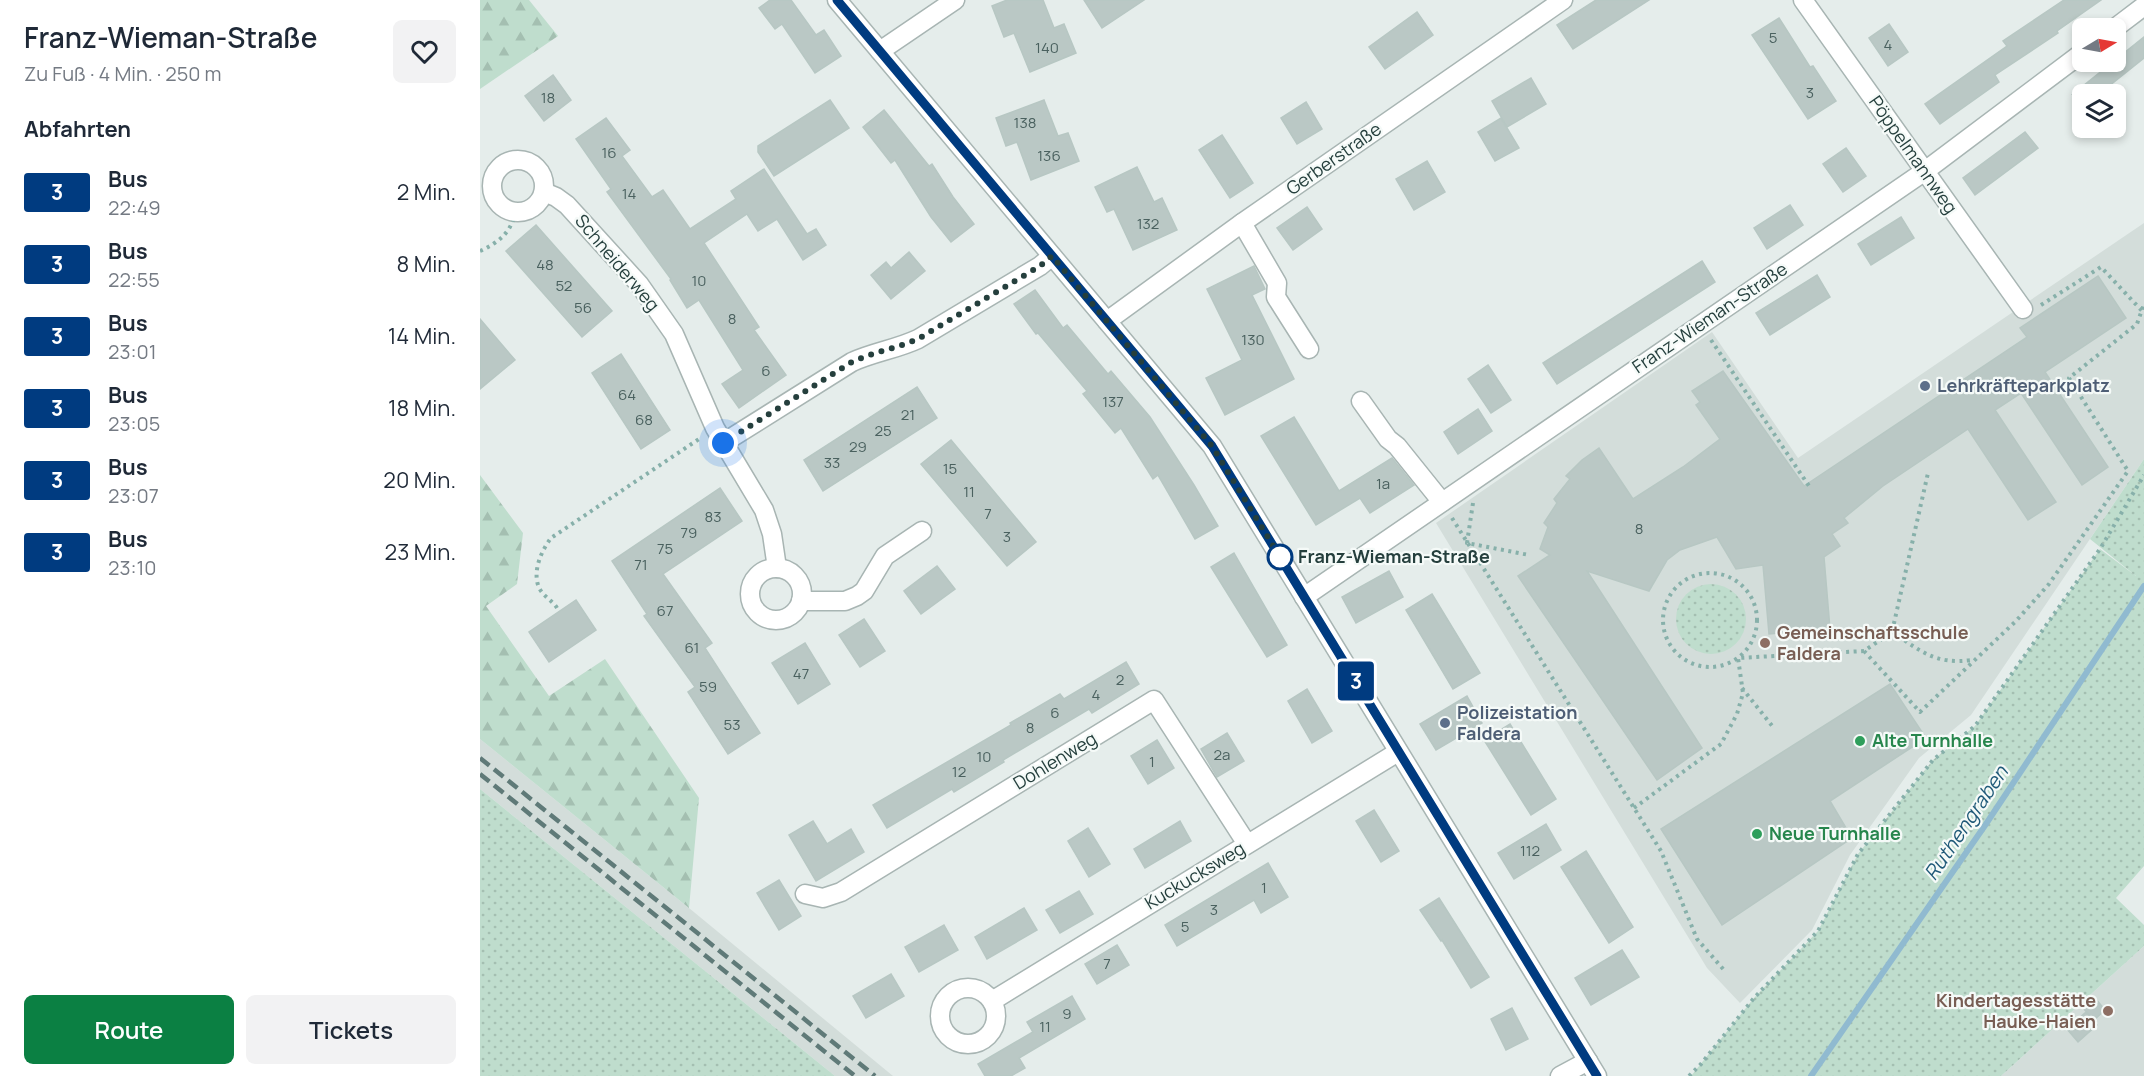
<!DOCTYPE html>
<html lang="de">
<head>
<meta charset="utf-8">
<style>
	body { margin:0; font-family:Manrope,sans-serif; background:#f2f2f3; color:#1f2937; height:100vh; display:flex; flex-direction:column; font-size:22px; white-space:nowrap }
	* { box-sizing:border-box; margin:0 }
	p { font-size:20px; color:#747a83 }
	.icon { flex:none; width:33px; height:33px; fill:none; stroke:currentColor; stroke-width:2; stroke-linecap:round; stroke-linejoin:round }
	.map { position:relative; flex:1; overflow:hidden }
	.sheet { display:flex; flex-direction:column; background:#fff; width:480px }
	.sheet>* { flex:none }
	.badge { padding:0 12px; border-radius:4px; font-size:21px; line-height:39px }
	.needle { width:39px; rotate:80deg }
	.fabs { position:absolute; left:1592px; top:18px; display:grid; gap:12px }
	.fabs a { display:grid; place-items:center; width:54px; height:54px; border-radius:9px; background:#fff; box-shadow:0 3px 9px #0003; font-size:30px }
	.you { position:absolute; width:30px; height:30px; margin:-15px; border:4px solid #fff; border-radius:50%; background:#1a73e8; box-shadow:0 0 0 9px #1a73e833 }
	.map>.badge { position:absolute; translate:-50% -50%; box-shadow:0 0 0 3px #fff }
	h2 { padding:0 24px; font-size:22px; line-height:54px }
	.round { display:grid; place-items:center; flex:none; width:63px; height:63px; border-radius:9px; background:#f2f2f3 }
	.headline { display:flex; align-items:center; justify-content:space-between; height:102px; padding:0 24px }
	h1 { font-size:28px; font-weight:600; line-height:45px }
	.primary-button { display:flex; gap:12px; margin-top:auto; padding:12px 24px }
	.primary-button a { flex:1; height:69px; border-radius:9px; background:#0b8043; color:#fff; font-size:24px; font-weight:600; line-height:69px; text-align:center }
	.primary-button a+a { background:#f2f2f3; color:#1f2937 }
	ul { padding:0; list-style:none }
	li { display:flex; align-items:center; gap:18px; height:72px; padding:0 24px }
	li div { flex:1 }
	li b { display:block; font-size:22px }
	li em { font-style:normal }
	li .badge { min-width:66px; font-weight:700; text-align:center }
	main { display:flex; flex:1; min-height:0 }
	.map>svg:first-child { display:block }
</style>
</head>
<body>
<main>
<section class="sheet">
<div class="headline"><div><h1>Franz-Wieman-Straße</h1><p>Zu Fuß · 4 Min. · 250 m</p></div><a class="round"><svg class="icon" aria-label="heart" viewBox="0 0 24 24"><path d="M12 20l-8-8c-3-5 5-10 8-4 3-6 11-1 8 4z"/></svg></a></div>
<h2>Abfahrten</h2>
<ul>
<li><span class="badge" style="background:#003b80;color:#fff">3</span><div><b>Bus</b><p>22:49</p></div><em>2 Min.</em></li>
<li><span class="badge" style="background:#003b80;color:#fff">3</span><div><b>Bus</b><p>22:55</p></div><em>8 Min.</em></li>
<li><span class="badge" style="background:#003b80;color:#fff">3</span><div><b>Bus</b><p>23:01</p></div><em>14 Min.</em></li>
<li><span class="badge" style="background:#003b80;color:#fff">3</span><div><b>Bus</b><p>23:05</p></div><em>18 Min.</em></li>
<li><span class="badge" style="background:#003b80;color:#fff">3</span><div><b>Bus</b><p>23:07</p></div><em>20 Min.</em></li>
<li><span class="badge" style="background:#003b80;color:#fff">3</span><div><b>Bus</b><p>23:10</p></div><em>23 Min.</em></li>
</ul>
<div class="primary-button"><a>Route</a><a>Tickets</a></div>
</section>
<div class="map">
<svg width="1664" height="1076" viewBox="0 0 1664 1076">
	<defs>
		<pattern id="grass-dots" width="8" height="8" patternUnits="userSpaceOnUse" patternTransform="scale(1.5)"><rect width="8" height="8" fill="#bfddcd"/><path d="M2 2h.1M6 6h.1" fill="none" stroke="#a4bfb1" stroke-width="1.8" stroke-linecap="round"/></pattern>
		<pattern id="forest-firs" width="22" height="20" patternUnits="userSpaceOnUse" patternTransform="scale(1.5)"><rect width="22" height="20" fill="#bfddcd"/><path d="M5 1l3.5 6h-7zM16 11l3.5 6h-7z" fill="#a4bfb1"/></pattern>
	</defs>
	<rect width="100%" height="100%" fill="#e5edeb"/>
	<!-- built -->
	<g fill="#d3ddda">
		<path d="M1664,223v236l-173,256 -52,43 -69,97 -38,75 -72,73 -33,-35 -271,-445 276,-191 86,126z"/>
		<path d="M0,739l209,169 204,168h-58l-355,-287z"/>
		<path d="M1664,946v130h-143z"/>
	</g>
	<!-- grass -->
	<g fill="url(#grass-dots)">
		<path d="M1664,459v407l-28,32 28,27v21l-143,130h-310l63,-78 64,-67 40,-77 75,-94 42,-34 125,-177 36,27 -46,-37z"/>
		<circle cx="1231" cy="619" r="35"/>
		<path d="M0,789l355,287h-355z"/>
	</g>
	<!-- forest -->
	<g fill="url(#forest-firs)">
		<path d="M0,0h49l29,36 -78,53z"/>
		<path d="M0,475l43,58 -6,51 -31,22 63,90 56,-37 94,139 -10,110 -209,-169z"/>
	</g>
	<g fill="none" stroke-linecap="round" stroke-linejoin="round">
		<!-- stream -->
		<path stroke="#90bad0" stroke-width="6" d="M1331,1076l175,-252 158,-238"/>
	</g>
	<!-- building -->
	<g fill="#bac8c5" stroke="#b7c7c3" stroke-width="1.5">
		<path d="M290,0h21l25,35 8,-5 17,26 -26,17 -33,-49 -7,5 -16,-21z"/>
		<path d="M527,0h36l11,28 10,-4 12,29 -46,19 -16,-39 -10,4 -12,-31z"/>
		<path d="M604,0h60l-42,28z"/>
		<path d="M1116,0h53l-76,49 -16,-24z"/>
		<path d="M1584,0h37l-44,31 1,2 -63,42 4,7 -59,42 -15,-20 82,-58 -4,-5z"/>
		<path d="M937,12l16,23 -48,34 -16,-22z"/>
		<path d="M1299,18l31,49 3,-1 23,35 -28,18 -56,-84z"/>
		<path d="M1409,24l19,28 -20,14 -19,-28z"/>
		<path d="M1664,37v21l-45,36h-26z"/>
		<path d="M73,75l18,25 -27,21 -19,-25z"/>
		<path d="M1051,78l15,26 -39,23 -15,-26z"/>
		<path d="M350,100l19,28 -75,48 -16,-24v-6z"/>
		<path d="M564,100l14,36 10,-3 11,28 -48,19 -14,-38 -11,4 -10,-28z"/>
		<path d="M826,102l16,27 -25,15 -16,-26z"/>
		<path d="M404,110l45,56 3,-2 21,33 21,27 -23,18 -20,-25 -36,-57 -4,3 -28,-36z"/>
		<path d="M126,118l24,32 -8,6 30,41 11,-7 27,39 46,-30 -5,-8 33,-22 43,65 9,-5 10,16 -23,15 -26,-41 -19,12 -11,-17 -43,29 55,84 -5,3 32,45 -47,33 -17,-24 21,-14 -44,-70 -12,8 -17,-28 1,-1 -64,-87 4,-3 -35,-50z"/>
		<path d="M1021,118l18,30 -24,13 -17,-29z"/>
		<path d="M1545,132l13,16 -63,47 -12,-17z"/>
		<path d="M742,135l31,48 -23,15 -31,-48z"/>
		<path d="M1366,148l20,28 -23,16 -20,-28z"/>
		<path d="M947,161l18,31 -31,18 -18,-31z"/>
		<path d="M657,167l17,35 8,-4 15,32 -44,20 -19,-41 -7,3 -12,-25z"/>
		<path d="M1310,205l13,20 -36,24 -13,-21z"/>
		<path d="M827,207l15,22 -29,21 -16,-22z"/>
		<path d="M1421,217l13,21 -43,27 -13,-21z"/>
		<path d="M56,225l76,86 -30,26 -76,-86z"/>
		<path d="M429,252l16,19 -34,28 -20,-24 15,-13 5,6z"/>
		<path d="M1222,261l13,21 -158,102 -14,-21z"/>
		<path d="M774,266l11,23 -13,6 42,84 -69,36 -19,-37 36,-18 -35,-71z"/>
		<path d="M1337,275l13,22 -60,38 -14,-22z"/>
		<path d="M1618,276l28,42 -81,54 63,95 -26,18 -61,-92 -26,17 61,92 -28,18 -60,-91 -85,57 -39,32 4,5 -16,11 8,12 -16,11 6,72 -61,5 -6,-69 -27,4 -19,-32 -37,13 -13,10 -18,31 -62,-20 115,177 -45,32 -139,-204 32,-21 -10,-6 8,-22 -4,-4 13,-20 -3,-4 16,-20 -4,-3 16,-16 17,-12 34,51 50,-32 37,-28 -24,-34 4,-3 -8,-11 31,-20 81,115 223,-149 -7,-9z"/>
		<path d="M555,290l28,38 4,-3 41,49 3,-3 39,46 44,68 24,41 -23,13 -37,-64 -5,4 -32,-51 -6,5 -32,-39 4,-3 -49,-58 -2,1 -22,-30z"/>
		<path d="M0,319l35,41 -35,29z"/>
		<path d="M141,354l49,76 -29,19 -49,-76z"/>
		<path d="M1008,365l23,35 -20,13 -23,-34z"/>
		<path d="M437,387l20,31 -114,73 -19,-31z"/>
		<path d="M998,409l14,22 -34,23 -14,-22z"/>
		<path d="M814,417l45,74 53,-33 22,27 -44,28 -10,-15 -44,27 -55,-89z"/>
		<path d="M471,440l85,102 -29,24 -86,-102z"/>
		<path d="M240,488l22,33 -79,53 49,69 -7,5 55,85 -32,21 -40,-62 7,-5 -51,-71 3,-2 -35,-53z"/>
		<path d="M754,553l53,92 -20,12 -56,-90z"/>
		<path d="M457,566l18,23 -34,25 -17,-23z"/>
		<path d="M909,571l14,26 -47,26 -14,-26z"/>
		<path d="M952,594l48,79 -27,16 -47,-79z"/>
		<path d="M96,600l20,30 -47,32 -20,-30z"/>
		<path d="M384,619l21,32 -25,16 -21,-32z"/>
		<path d="M325,643l25,41 -32,20 -26,-41z"/>
		<path d="M646,662l13,22 -47,29 -3,-4 -86,51 1,2 -50,30 -2,-3 -65,39 -14,-23 138,-80 -1,-2 50,-29 4,5z"/>
		<path d="M1410,684l36,54 -96,63 22,37 -130,87 -61,-96z"/>
		<path d="M827,689l25,42 -20,12 -24,-42z"/>
		<path d="M987,696l15,27 -46,27 -16,-26z"/>
		<path d="M1030,724l46,75 -25,16 -47,-75z"/>
		<path d="M747,733l17,28 -27,16 -16,-28z"/>
		<path d="M677,740l17,28 -26,16 -17,-28z"/>
		<path d="M894,810l25,41 -18,11 -25,-41z"/>
		<path d="M333,821l14,23 24,-15 13,23 -48,29 -27,-46z"/>
		<path d="M700,821l11,20 -46,27 -11,-19z"/>
		<path d="M1066,824l15,26 -47,29 -16,-26z"/>
		<path d="M608,828l22,36 -21,13 -21,-36z"/>
		<path d="M1106,851l47,76 -24,16 -48,-76z"/>
		<path d="M788,863l20,34 -27,16 -7,-13 -77,46 -12,-21z"/>
		<path d="M299,880l22,36 -22,14 -22,-37z"/>
		<path d="M599,891l14,23 -33,19 -14,-23z"/>
		<path d="M959,898l50,79 -18,11 -29,-48 -1,1 -21,-31z"/>
		<path d="M544,908l13,22 -50,29 -12,-22z"/>
		<path d="M464,925l14,25 -39,22 -14,-25z"/>
		<path d="M637,945l12,20 -32,19 -12,-20z"/>
		<path d="M1142,950l17,27 -48,28 -16,-27z"/>
		<path d="M411,974l13,22 -38,22 -13,-22z"/>
		<path d="M592,996l13,23 -66,39 6,10 -14,8h-26l-7,-12 55,-32 -6,-10z"/>
		<path d="M1615,998l10,12 -11,10 -11,-12z"/>
		<path d="M1032,1008l16,31 -22,11 -15,-31z"/>
		<path d="M1606,1012l11,13 -19,17 -11,-13z"/>
	</g>
	<g fill="none" stroke-linecap="round" stroke-linejoin="round">
		<defs>
			<g id="minor">
				<path d="M357,0l375,446 385,630"/>
				<path d="M1323,0l220,309"/>
				<path d="M1635,28l29,-22"/>
				<path d="M400,51l75,-51"/>
				<circle cx="38" cy="186" r="26"/>
				<path d="M64,192l12,5 11,8 72,79 35,50 41,94 49,82 8,24 5,34"/>
				<path d="M762,223l35,60 -1,14 33,52"/>
				<path d="M627,321l135,-98 321,-223"/>
				<path d="M881,401l27,38 9,7 45,56"/>
				<path d="M243,443l129,-81c22,-10 45,-13 66,-23l122,-73 12,-10"/>
				<circle cx="296" cy="594" r="26"/>
				<path d="M824,597l621,-426 157,-118"/>
				<path d="M321,601h44l12,-5 7,-5 21,-35 37,-25"/>
				<path d="M325,894l18,4 18,-6 313,-192 93,144"/>
				<circle cx="488" cy="1016" r="28"/>
				<path d="M512,1001l406,-249"/>
				<path d="M1080,1076l28,-15"/>
			</g>
		</defs>
		<!-- minor casing -->
		<use href="#minor" stroke="#a8b5b3" stroke-width="21"/>
		<!-- path -->
		<g stroke="#87b0aa" stroke-width="4" stroke-dasharray="3 4.5" stroke-linecap="butt">
			<path d="M0,251c18,-8 32,-19 35,-39"/>
			<path d="M1561,305l60,-38 43,46"/>
			<path d="M1231,340l98,146"/>
			<path d="M993,503l-6,40 62,12"/>
			<path d="M972,518l209,333 36,88 27,31"/>
			<circle cx="1230" cy="620" r="47"/>
			<path d="M77,608c-5,-8 -16,-13 -19,-23 -5,-16 4,-35 13,-47l148,-99"/>
			<path d="M1412,632c29,19 43,33 80,28"/>
			<path d="M1384,651l56,61 96,-91 33,-37 79,-113 -59,-93 68,-54 7,-20"/>
			<path d="M1262,688l31,39"/>
			<path d="M1154,808l87,-64 16,-30 6,-21 -5,-35 126,-7 28,-19 36,-159"/>
			<path d="M1209,1076l12,-12 53,-66 64,-67 40,-77 75,-94 42,-34 125,-177 44,-74"/>
		</g>
		<!-- minor -->
		<use href="#minor" stroke="#fff" stroke-width="18"/>
		<!-- rail -->
		<g stroke="#5f7a78" stroke-width="4.5" stroke-dasharray="12 6" stroke-linecap="butt">
			<path d="M0,758l395,318"/>
			<path d="M0,774l375,302"/>
		</g>
	</g>
	<g fill="none" stroke-linecap="round" stroke-linejoin="round">
		<defs>
			<path id="line" d="M357,0l375,446 385,630"/>
		</defs>
		<!-- line casing -->
		<use href="#line" stroke="#fff" stroke-width="14"/>
		<!-- line -->
		<use href="#line" stroke="#003b80" stroke-width="9"/>
		<!-- walk -->
		<path stroke="#253f3d" stroke-width="6" stroke-dasharray="0 10.8" d="M243,443l129,-81c22,-10 45,-14 66,-23l122,-73 12,-10 160,190 68,111"/>
	</g>
	<!-- markers -->
	<g fill="#5c6f8a" stroke="#f5faf8" stroke-width="2">
		<circle cx="1445" cy="386" r="6"/>
		<circle cx="965" cy="723" r="6"/>
	</g>
	<circle fill="#fff" stroke="#003b80" stroke-width="3" cx="800" cy="557" r="12"/>
	<g fill="#8d6e63" stroke="#f5faf8" stroke-width="2">
		<circle cx="1285" cy="643" r="6"/>
		<circle cx="1628" cy="1011" r="6"/>
	</g>
	<g fill="#2e9e5b" stroke="#f5faf8" stroke-width="2">
		<circle cx="1380" cy="741" r="6"/>
		<circle cx="1277" cy="834" r="6"/>
	</g>
	<g text-anchor="middle" stroke-width="4.5" stroke-linejoin="round" paint-order="stroke">
		<!-- number labels -->
		<g font-size="15" fill="#4a615f">
			<text x="1293" y="43">5</text>
			<text x="1408" y="50">4</text>
			<text x="567" y="53">140</text>
			<text x="1330" y="98">3</text>
			<text x="68" y="103">18</text>
			<text x="545" y="128">138</text>
			<text x="129" y="158">16</text>
			<text x="569" y="161">136</text>
			<text x="149" y="199">14</text>
			<text x="668" y="229">132</text>
			<text x="65" y="270">48</text>
			<text x="219" y="286">10</text>
			<text x="84" y="291">52</text>
			<text x="103" y="313">56</text>
			<text x="252" y="324">8</text>
			<text x="773" y="345">130</text>
			<text x="286" y="376">6</text>
			<text x="147" y="400">64</text>
			<text x="633" y="407">137</text>
			<text x="428" y="420">21</text>
			<text x="164" y="425">68</text>
			<text x="403" y="436">25</text>
			<text x="378" y="452">29</text>
			<text x="352" y="468">33</text>
			<text x="470" y="474">15</text>
			<text x="903" y="489">1a</text>
			<text x="489" y="497">11</text>
			<text x="508" y="519">7</text>
			<text x="233" y="522">83</text>
			<text x="1159" y="534">8</text>
			<text x="209" y="538">79</text>
			<text x="527" y="542">3</text>
			<text x="185" y="554">75</text>
			<text x="161" y="570">71</text>
			<text x="185" y="616">67</text>
			<text x="212" y="653">61</text>
			<text x="321" y="679">47</text>
			<text x="640" y="685">2</text>
			<text x="228" y="692">59</text>
			<text x="616" y="700">4</text>
			<text x="575" y="718">6</text>
			<text x="252" y="730">53</text>
			<text x="550" y="733">8</text>
			<text x="742" y="760">2a</text>
			<text x="504" y="762">10</text>
			<text x="672" y="767">1</text>
			<text x="479" y="777">12</text>
			<text x="1050" y="856">112</text>
			<text x="784" y="893">1</text>
			<text x="734" y="915">3</text>
			<text x="705" y="932">5</text>
			<text x="627" y="969">7</text>
			<text x="587" y="1019">9</text>
			<text x="565" y="1032">11</text>
		</g>
		<!-- street labels -->
		<g font-size="18" fill="#253f3d" stroke="#f5faf8">
			<text transform="translate(1433 155) rotate(55)" y="6">Pöppelmannweg</text>
			<text transform="translate(854 159) rotate(-35)" y="6">Gerberstraße</text>
			<text transform="translate(137 263) rotate(50)" y="6">Schneiderweg</text>
			<text transform="translate(1230 318) rotate(-34)" y="6">Franz-Wieman-Straße</text>
			<text transform="translate(575 761) rotate(-31)" y="6">Dohlenweg</text>
			<text transform="translate(715 876) rotate(-31)" y="6">Kuckucksweg</text>
		</g>
		<!-- service labels -->
		<g font-size="18" font-weight="bold" fill="#4e5e75" stroke="#f5faf8" text-anchor="start">
			<text x="1457" y="392">Lehrkräfteparkplatz</text>
			<text x="977" y="719">Polizeistation<tspan x="977" dy="21">Faldera</tspan></text>
		</g>
		<!-- stop labels -->
		<g font-size="18" font-weight="bold" fill="#253f3d" stroke="#f5faf8" text-anchor="start">
			<text x="818" y="563">Franz-Wieman-Straße</text>
		</g>
		<!-- education labels -->
		<g font-size="18" font-weight="bold" fill="#785e54" stroke="#f5faf8" text-anchor="start">
			<text x="1297" y="639">Gemeinschaftsschule<tspan x="1297" dy="21">Faldera</tspan></text>
			<text x="1616" y="1007" text-anchor="end">Kindertagesstätte<tspan x="1616" dy="21">Hauke-Haien</tspan></text>
		</g>
		<!-- leisure labels -->
		<g font-size="18" font-weight="bold" fill="#27864d" stroke="#f5faf8" text-anchor="start">
			<text x="1392" y="747">Alte Turnhalle</text>
			<text x="1289" y="840">Neue Turnhalle</text>
		</g>
		<!-- water labels -->
		<g font-size="20" font-style="italic" fill="#205a79" stroke="#f5faf8">
			<text transform="translate(1486 823) rotate(-56)" y="7">Ruthengraben</text>
		</g>
	</g>
</svg>
<div class="fabs">
<a><svg class="needle" viewBox="-14 -14 28 28"><path d="M0-13l5 13h-10z" fill="#e53935"/><path d="M0 13l5-13h-10z" fill="#747a83"/></svg></a>
<a><svg class="icon" aria-label="layers" viewBox="0 0 24 24"><path d="M12 4l9 5-9 5-9-5zM3 14l9 5 9-5"/></svg></a>
</div>
<div class="you" style="left:243px;top:443px"></div>
<b class="badge" style="left:876px;top:681px;background:#003b80;color:#fff">3</b>
</div>
</main>
</body>
</html>
